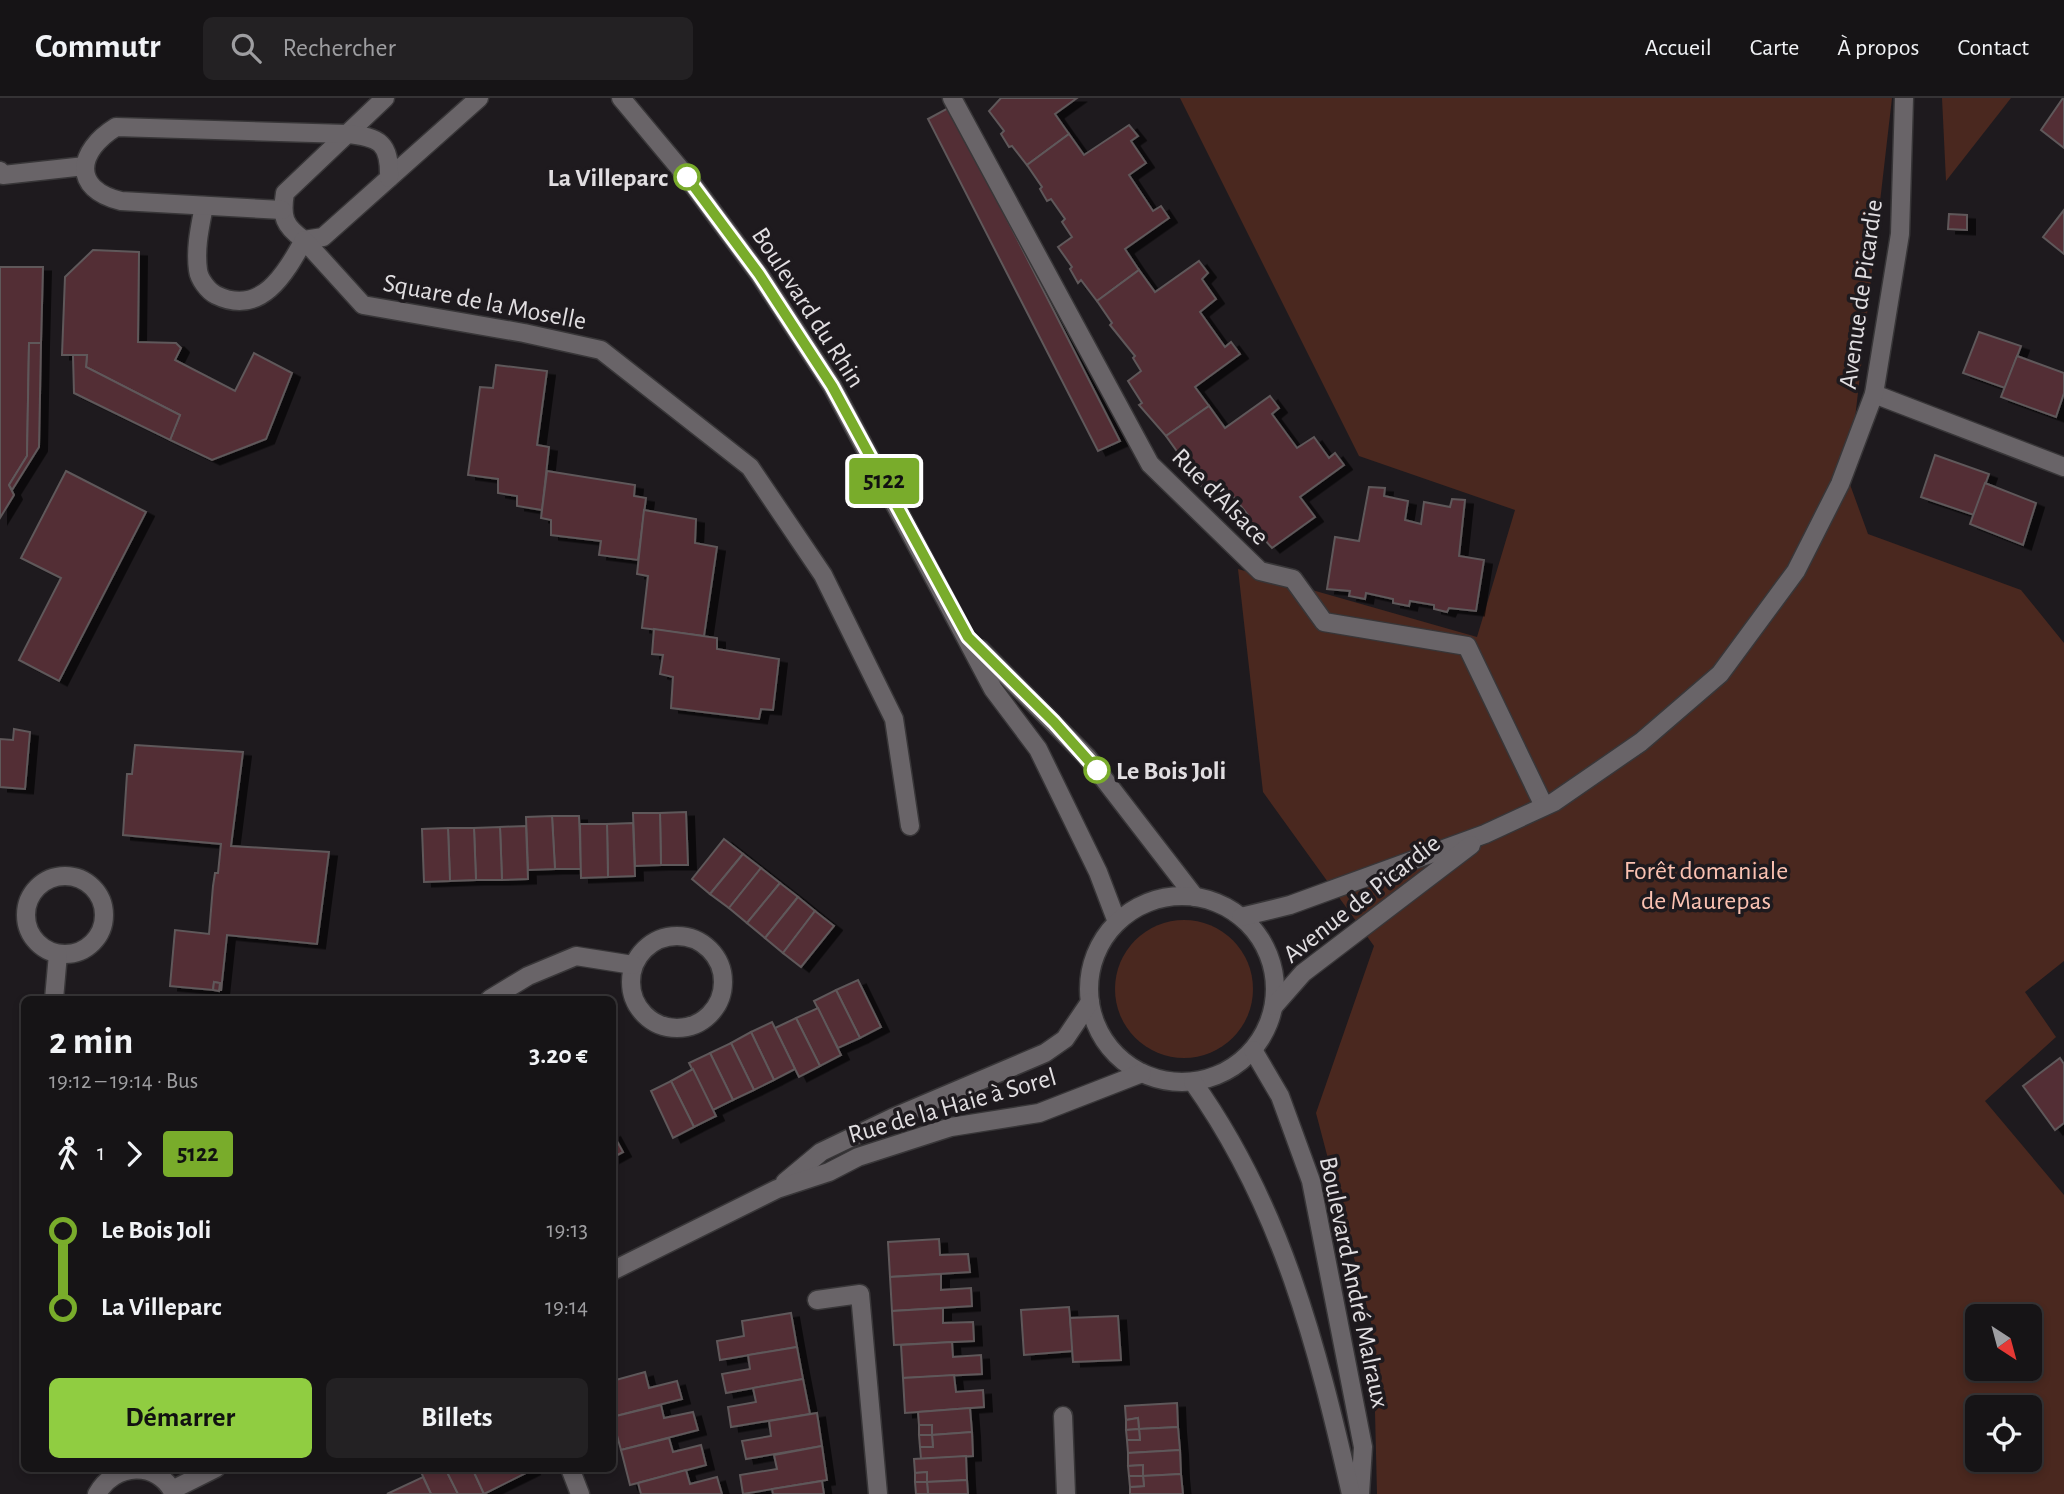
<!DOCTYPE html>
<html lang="fr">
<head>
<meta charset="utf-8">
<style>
	body { margin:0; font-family:"Alegreya Sans",sans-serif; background:#232123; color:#f1f3f6; height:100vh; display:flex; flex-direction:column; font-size:26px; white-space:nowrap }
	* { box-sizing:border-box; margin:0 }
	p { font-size:23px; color:#9e9ea1 }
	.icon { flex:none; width:38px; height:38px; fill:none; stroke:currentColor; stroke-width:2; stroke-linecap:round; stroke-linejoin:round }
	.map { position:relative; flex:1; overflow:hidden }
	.side { position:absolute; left:21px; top:898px; width:595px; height:476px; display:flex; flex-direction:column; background:#161416; border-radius:10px; box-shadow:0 4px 10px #0003,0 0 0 2px #353335 }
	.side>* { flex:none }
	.badge { padding:0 14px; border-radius:5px; font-size:24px; line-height:46px }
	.needle { width:46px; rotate:144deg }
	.buttons { position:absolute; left:1965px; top:1206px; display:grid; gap:14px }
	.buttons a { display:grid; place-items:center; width:77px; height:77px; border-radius:10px; background:#161416; box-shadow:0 4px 10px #0003,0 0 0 2px #353335; font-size:35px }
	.map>.badge { position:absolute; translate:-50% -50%; box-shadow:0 0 0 4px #fff }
	.legs { display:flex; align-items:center; gap:10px; height:77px; padding:0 28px; font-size:23px }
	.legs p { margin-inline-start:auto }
	.summary { display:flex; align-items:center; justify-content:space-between; height:119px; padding:0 28px }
	h1 { font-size:38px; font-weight:600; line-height:52px }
	.cta { display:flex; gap:14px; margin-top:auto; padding:14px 28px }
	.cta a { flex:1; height:80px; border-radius:10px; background:#90cd41; color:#111; font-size:28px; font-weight:600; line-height:80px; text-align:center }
	.cta a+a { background:#232123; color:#f1f3f6 }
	ul { padding:0 28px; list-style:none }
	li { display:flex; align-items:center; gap:24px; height:77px; font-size:26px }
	li i { display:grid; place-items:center; width:10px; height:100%; margin:0 9px; background:currentColor }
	li i::after { content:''; width:18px; height:18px; margin:-9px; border:5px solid; border-radius:50%; background:#161416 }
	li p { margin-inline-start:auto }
	li:first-child i { background:linear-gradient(#0000 50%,currentColor 0) }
	li:last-child i { background:linear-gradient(currentColor 50%,#0000 0) }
	header { display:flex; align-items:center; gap:42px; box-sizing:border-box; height:98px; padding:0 35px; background:#161416; border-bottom:2px solid #353335 }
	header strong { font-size:33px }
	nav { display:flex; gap:38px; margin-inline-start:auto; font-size:24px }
	.search { width:490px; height:63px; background:#232123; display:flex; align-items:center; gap:18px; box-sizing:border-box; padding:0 24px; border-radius:10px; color:#9e9ea1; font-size:26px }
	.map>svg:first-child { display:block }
</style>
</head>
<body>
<header>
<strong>Commutr</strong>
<div class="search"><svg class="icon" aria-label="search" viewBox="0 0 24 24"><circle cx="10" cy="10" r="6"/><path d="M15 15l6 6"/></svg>Rechercher</div>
<nav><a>Accueil</a><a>Carte</a><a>À propos</a><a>Contact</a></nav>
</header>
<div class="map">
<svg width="2064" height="1396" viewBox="0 0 2064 1396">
	<defs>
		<filter id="shadow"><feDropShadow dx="8" dy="4.5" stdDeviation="0" flood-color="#0009"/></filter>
	</defs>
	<rect width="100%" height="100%" fill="#1e1a1e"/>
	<!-- green -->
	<g fill="#4a281f" fill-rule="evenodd">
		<path d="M1180,0h712l-44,381 20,55 153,56 43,53v318l-39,31 31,45 -71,64 79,94v299h-687l-4,-164 -57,-217 58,-167 -111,-154 -25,-223 239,68 38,-127 -156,-54zM1978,1218h52v52h-52zM1978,1309h52v53h-52z"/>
		<path d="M1942,0h69l-65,83z"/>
		<circle cx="1184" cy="891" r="69"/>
	</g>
	<!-- building -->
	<g fill="#522d36" stroke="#5f585a" stroke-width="2" filter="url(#shadow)">
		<path d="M1001,0h76l-22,16 14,20 -42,31 -15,-19 -3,1 -8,-13 3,-3 -15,-20z"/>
		<path d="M2063,0h1v50l-23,-18z"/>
		<path d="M950,9l170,334 -22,10 -170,-332z"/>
		<path d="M1129,27l9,11 -7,5 15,22 -17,12 24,36 8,-5 8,12 -44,31 14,21 -42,31 -16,-21 -3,3 -8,-14 2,-2 -14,-20 14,-10 -10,-15 3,-3 -14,-20 -4,2 -7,-12 2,-2 -15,-22 42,-31 15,21z"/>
		<path d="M2064,112v44l-21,-17z"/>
		<path d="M1949,116l18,1v15l-19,-1z"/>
		<path d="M93,152l46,2 -1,90 38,1 5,5 -6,12 60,31 19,-38 38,20 -26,66 -54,21 -42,-20 10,-25 -94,-48 1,-12h-25l3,-78z"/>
		<path d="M1199,163l9,12 -6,6 14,20 -16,13 25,35 6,-5 9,12 -45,33 14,19 -43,30 -27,-31 3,-2 -14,-22 13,-10 -8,-13 2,-2 -25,-31 2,-2 -15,-22 42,-31 16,22z"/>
		<path d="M0,169h43l-2,76h-12l-2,113 -18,29 5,10 -14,23z"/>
		<path d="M1979,234l42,14 -16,42 -42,-15z"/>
		<path d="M29,245h12l-2,104 -27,43 -3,-5 18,-29z"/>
		<path d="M73,257h14l-1,12 94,48 -10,25 -96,-47z"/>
		<path d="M2017,258l47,17v20l-8,24 -55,-20z"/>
		<path d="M496,267l51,6 -10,74 12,2 -7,63 -25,-4v-10l-19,-3v-14l-30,-4 12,-88 13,1z"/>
		<path d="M1270,298l9,12 -7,6 25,34 17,-11 15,21 6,-5 9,12 -44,32 15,20 -43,31 -27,-30 3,-3 -16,-20 -2,1 -12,-13 -13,8 -15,-20 -4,2 -8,-12 3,-4 -15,-21 43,-30 16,22z"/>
		<path d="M1935,357l54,19 -15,41 -53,-18z"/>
		<path d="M66,373l80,41 -87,169 -40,-21 42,-82 -40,-20z"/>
		<path d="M547,373l88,14 -1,11 12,2 -8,62 -39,-5 2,-14 -50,-6v-15l-10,-2z"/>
		<path d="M1985,385l51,20 -13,42 -53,-21z"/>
		<path d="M1369,389l16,1 -1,8 24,5 -3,19 16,4 3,-22 26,5 2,-8 13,1 -6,56 25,4 -8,51 -27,-3 -2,4 -13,-3v-4l-24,-4 -1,5 -16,-3v-4l-27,-6 -1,6 -16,-3 1,-5 -23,-2 8,-52 24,4z"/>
		<path d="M644,412l52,9 -1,24 22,4 -13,89 -62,-8 6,-52 -11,-2z"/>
		<path d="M654,531l63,9v11l62,10 -6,51 -12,-1 -2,10 -88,-11 2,-31 -13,-3 3,-19 -11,-1z"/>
		<path d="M14,631l16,3 -5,57 -25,-2v-48l13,1z"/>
		<path d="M135,647l108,7 -12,94 98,6 -12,92 -90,-9 -6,56 -1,-8 -6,-1 -1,8 -43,-4 5,-56 34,4 4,-48 2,-13h3l3,-29 -98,-9 4,-61h5z"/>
		<path d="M686,714l2,53h-27l-1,-52z"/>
		<path d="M633,715h27l1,52 -26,1z"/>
		<path d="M552,718h27l2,53h-26z"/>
		<path d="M552,718l3,53 -27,1 -2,-53z"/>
		<path d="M633,725l2,53 -27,1 -1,-53z"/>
		<path d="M580,726h27l1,53 -27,1z"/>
		<path d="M526,728l2,53 -26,1 -2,-53z"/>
		<path d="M500,729l2,53h-26l-2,-52z"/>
		<path d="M448,730h26l2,52 -26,1z"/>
		<path d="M448,730l2,53 -26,1 -2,-53z"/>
		<path d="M724,741l19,15 -33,40 -18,-15z"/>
		<path d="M743,756l18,14 -32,40 -19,-14z"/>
		<path d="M761,770l19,15 -33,40 -18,-15z"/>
		<path d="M780,785l18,14 -33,41 -18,-15z"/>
		<path d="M798,799l17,14 -32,42 -18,-15z"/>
		<path d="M815,813l19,15 -33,41 -18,-14z"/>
		<path d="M858,882l23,47 -21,11 -24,-48z"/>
		<path d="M214,884l6,1 -1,8 -6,-1z"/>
		<path d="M836,892l24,48 -22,10 -24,-47z"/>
		<path d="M818,910l23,47 -21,11 -24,-48z"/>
		<path d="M796,920l24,48 -21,11 -24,-49z"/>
		<path d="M772,924l23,47 -21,11 -23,-48z"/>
		<path d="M751,934l23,48 -20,10 -23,-47z"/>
		<path d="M731,945l23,47 -21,10 -23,-47z"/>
		<path d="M710,955l23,47 -20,10 -24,-47z"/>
		<path d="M2060,960l4,6v59l-9,7 -32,-44z"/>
		<path d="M693,971l23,47 -22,11 -23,-46z"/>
		<path d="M671,983l23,46 -21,11 -22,-47z"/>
		<path d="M612,1034l11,20 -11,6z"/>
		<path d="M939,1141l1,16 28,-1 2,18 -80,5 -2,-35z"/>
		<path d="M941,1176v16l30,-2 1,18 -80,5 -2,-34z"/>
		<path d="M1069,1209l4,44 -49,4 -3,-45z"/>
		<path d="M943,1210v15l30,-1 1,19 -80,4 -2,-34z"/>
		<path d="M791,1215l6,34 -77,13 -3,-19 27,-5 -2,-15z"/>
		<path d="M1118,1218l3,44 -48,2 -3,-44z"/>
		<path d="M952,1244l1,15 28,-2 1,19 -79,4 -2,-33z"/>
		<path d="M797,1249l6,32 -77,14 -4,-19 28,-5 -2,-14z"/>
		<path d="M645,1274l4,16 28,-7 5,18 -70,18v-36z"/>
		<path d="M954,1277l2,17 27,-2 1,17 -79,6 -2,-35z"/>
		<path d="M803,1281l7,35 -79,13 -3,-20 28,-5 -3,-14z"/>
		<path d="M1177,1305l1,24 -39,2 -1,-11 -12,2 -1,-14z"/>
		<path d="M661,1307l3,13 29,-6 5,18 -77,20 -9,-33z"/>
		<path d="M970,1310l2,24 -40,3v-10h-13l-1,-13z"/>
		<path d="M817,1315l5,33 -76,13 -4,-18 29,-5 -2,-15z"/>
		<path d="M1138,1320l1,11 -13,1v-10z"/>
		<rect x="919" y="1327" width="13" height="10"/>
		<path d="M1178,1329l2,23 -52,3 -1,-13h13l-1,-11z"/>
		<path d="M1139,1331l1,11h-13l-1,-10z"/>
		<path d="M972,1334l1,24 -52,3 -1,-12h13l-1,-12z"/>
		<path d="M919,1337h13l1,12h-13z"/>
		<path d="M669,1340l4,14 28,-7 5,20 -76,20 -9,-35z"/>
		<path d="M822,1348l5,34 -84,14 -3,-19 37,-6 -3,-14z"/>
		<path d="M1180,1352l1,24 -38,2v-11l-15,1v-13z"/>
		<path d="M966,1358l1,24 -40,2v-10l-12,1 -1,-14z"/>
		<path d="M1143,1367v11h-14l-1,-10z"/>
		<path d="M429,1370h16l13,26h-27l-10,-22z"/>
		<path d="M445,1370h27l12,26h-26z"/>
		<path d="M472,1370h59l1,2 -48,24z"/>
		<path d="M686,1372l4,14 27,-7 5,17h-81l-3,-11z"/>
		<path d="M927,1374v10h-12v-9z"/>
		<path d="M1181,1376l2,20h-53v-7l14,-1 -1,-10z"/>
		<path d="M1129,1378h14l1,10 -14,1z"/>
		<path d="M423,1379l8,17h-44z"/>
		<path d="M967,1382l1,14h-50h10l-1,-12z"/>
		<path d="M822,1383l2,13h-51l-1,-5z"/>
		<path d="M915,1384h12l1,12h-12z"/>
	</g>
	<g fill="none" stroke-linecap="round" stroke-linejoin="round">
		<defs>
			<g id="minor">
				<path d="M385,0l-100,95c-4,24 -1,33 19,47l19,-3 156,-139"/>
				<path d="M621,0l66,79 72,97 73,112 161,303 45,60 60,123 19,50"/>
				<path d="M952,0l198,366 110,107 33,8 31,43 143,24 77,160"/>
				<path d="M0,73l3,4 82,-9"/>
				<path d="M204,108c-4,21 -9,42 -6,64 1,9 10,21 18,25 45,22 69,-21 88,-55l59,65 161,28 77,17 149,117 73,108 71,144 16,107"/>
				<path d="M282,112l-161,-9c-50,-12 -44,-50 -5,-74l231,7c33,3 43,9 42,44"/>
				<path d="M1874,296l190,73"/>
				<path d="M980,551l107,108 108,140"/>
				<circle cx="65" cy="817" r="39"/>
				<circle cx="1182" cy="891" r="93"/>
				<path d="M1241,819l49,-12 195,-71 69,-32 87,-60 79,-68 76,-103 44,-87 34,-90 26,-160 4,-136"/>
				<circle cx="677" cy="884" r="46"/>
				<path d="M54,901l4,-45"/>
				<path d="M490,901l38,-23 48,-20 57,9"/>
				<path d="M1274,908l29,-33 168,-128"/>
				<path d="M1253,952l27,46 31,85 52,266 -3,47"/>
				<path d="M1193,984c89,125 124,264 158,412"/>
				<path d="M785,1084l36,-30 71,-34 153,-65 20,-14 25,-37"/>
				<path d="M612,1173l165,-82 52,-17 29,-15 93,-30 88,-14 103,-40"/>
				<path d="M817,1202l43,-6 18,200"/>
				<path d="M1063,1318l3,78"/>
				<path d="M570,1370l10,26"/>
				<path d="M172,1392l44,-22"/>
				<path d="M97,1396c17,-31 61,-34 77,0"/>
			</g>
		</defs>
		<!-- minor casing -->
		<use href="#minor" stroke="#383638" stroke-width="21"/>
		<!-- minor -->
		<use href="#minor" stroke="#696468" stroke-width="18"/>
	</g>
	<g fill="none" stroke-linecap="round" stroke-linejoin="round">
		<defs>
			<path id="line-1" d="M687,79l72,97 73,112 136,251 86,85 43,48"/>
		</defs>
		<!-- line-1 casing -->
		<use href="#line-1" stroke="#fff" stroke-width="16"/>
		<!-- line-1 -->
		<use href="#line-1" stroke="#79ac2b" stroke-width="10"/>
	</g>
	<!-- markers -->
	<g fill="#fff" stroke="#79ac2b" stroke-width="3.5">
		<circle cx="687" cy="79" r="12"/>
		<circle cx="1097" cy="672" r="12"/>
	</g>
	<g text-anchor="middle" stroke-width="7" stroke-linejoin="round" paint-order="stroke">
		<!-- stop labels -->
		<g font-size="26" font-weight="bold" fill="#e1dee1" stroke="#1e1a1e" text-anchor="end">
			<text x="668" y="88">La Villeparc</text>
			<text x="1116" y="681" text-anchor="start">Le Bois Joli</text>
		</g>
		<!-- street labels -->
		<g font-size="26" fill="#e1dee1" stroke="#1e1a1e">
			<text transform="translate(1860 196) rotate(-82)" y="9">Avenue de Picardie</text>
			<text transform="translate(485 203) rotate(11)" y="9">Square de la Moselle</text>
			<text transform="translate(809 209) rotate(57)" y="9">Boulevard du Rhin</text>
			<text transform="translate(1221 398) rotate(45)" y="9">Rue d'Alsace</text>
			<text transform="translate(1361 800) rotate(-38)" y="9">Avenue de Picardie</text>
			<text transform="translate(952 1007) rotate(-16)" y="9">Rue de la Haie à Sorel</text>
			<text transform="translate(1355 1184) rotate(78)" y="9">Boulevard André Malraux</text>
		</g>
		<!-- park labels -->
		<g font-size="26" fill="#fbc2b2" stroke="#1e1a1e">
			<text x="1706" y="781">Forêt domaniale<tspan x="1706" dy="30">de Maurepas</tspan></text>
		</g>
	</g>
</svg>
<div class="buttons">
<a><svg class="needle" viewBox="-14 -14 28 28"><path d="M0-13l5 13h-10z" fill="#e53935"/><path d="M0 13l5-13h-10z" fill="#9e9ea1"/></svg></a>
<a><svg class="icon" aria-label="locate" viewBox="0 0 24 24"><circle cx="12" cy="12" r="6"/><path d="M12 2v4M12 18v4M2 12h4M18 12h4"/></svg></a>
</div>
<b class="badge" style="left:884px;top:383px;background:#79ac2b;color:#111">5122</b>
<section class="side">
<div class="summary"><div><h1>2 min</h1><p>19:12 – 19:14 · Bus</p></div><b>3.20 €</b></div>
<div class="legs"><svg class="icon" aria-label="walk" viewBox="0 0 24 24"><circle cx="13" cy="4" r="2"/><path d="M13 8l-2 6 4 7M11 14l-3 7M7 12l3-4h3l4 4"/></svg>1<svg class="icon" aria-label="forward" viewBox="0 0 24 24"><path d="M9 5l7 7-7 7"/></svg><b class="badge" style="background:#79ac2b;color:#111">5122</b></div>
<ul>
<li><i style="color:#79ac2b"></i><b>Le Bois Joli</b><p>19:13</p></li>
<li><i style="color:#79ac2b"></i><b>La Villeparc</b><p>19:14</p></li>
</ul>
<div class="cta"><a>Démarrer</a><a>Billets</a></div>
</section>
</div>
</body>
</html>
